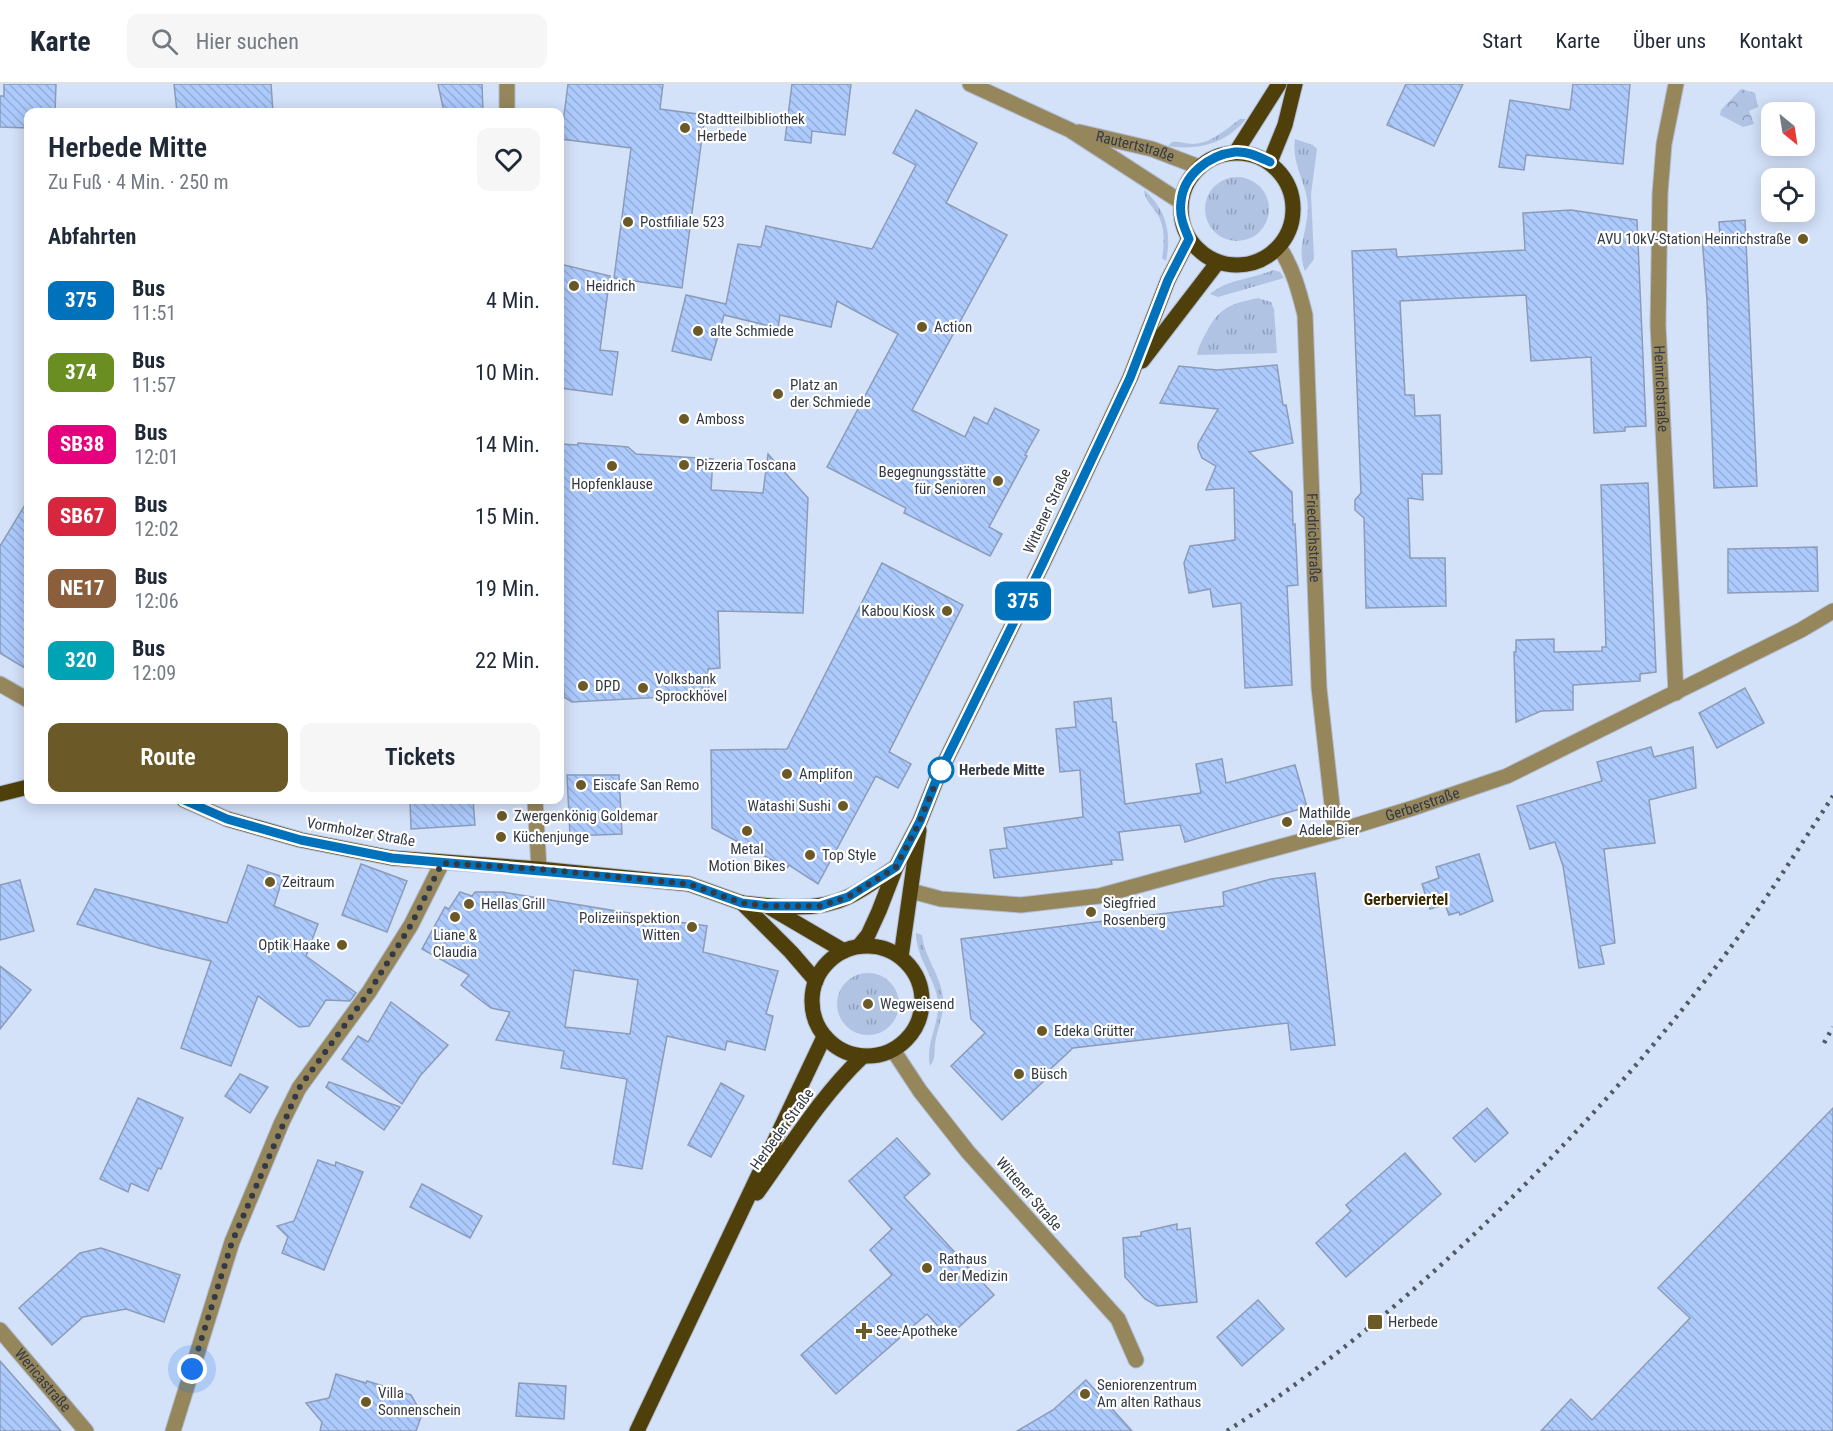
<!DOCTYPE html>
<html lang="de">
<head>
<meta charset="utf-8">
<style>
	body { margin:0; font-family:"Roboto Condensed",sans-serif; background:#f6f6f7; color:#1f2937; height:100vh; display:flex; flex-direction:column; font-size:22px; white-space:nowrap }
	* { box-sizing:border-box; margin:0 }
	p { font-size:20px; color:#747a83 }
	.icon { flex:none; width:33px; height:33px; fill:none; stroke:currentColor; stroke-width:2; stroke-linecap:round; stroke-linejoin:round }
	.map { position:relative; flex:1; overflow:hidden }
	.side { position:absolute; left:24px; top:24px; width:540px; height:696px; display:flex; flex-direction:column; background:#fff; border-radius:12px; box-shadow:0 3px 15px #0003 }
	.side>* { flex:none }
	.badge { padding:0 12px; border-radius:9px; font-size:21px; line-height:39px }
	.needle { width:39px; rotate:150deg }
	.fabs { position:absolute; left:1761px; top:18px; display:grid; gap:12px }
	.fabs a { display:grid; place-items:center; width:54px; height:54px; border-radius:12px; background:#fff; box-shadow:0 3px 15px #0003; font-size:30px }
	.you { position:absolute; width:30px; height:30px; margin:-15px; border:4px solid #fff; border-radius:50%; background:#1a73e8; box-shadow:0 0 0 9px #1a73e833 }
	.map>.badge { position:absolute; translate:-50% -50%; box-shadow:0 0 0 3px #fff }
	h2 { padding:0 24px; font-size:22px; line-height:54px }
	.round { display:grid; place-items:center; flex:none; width:63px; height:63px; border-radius:12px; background:#f6f6f7 }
	.overview { display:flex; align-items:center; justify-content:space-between; height:102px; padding:0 24px }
	h1 { font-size:28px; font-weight:600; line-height:45px }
	.primary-button { display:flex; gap:12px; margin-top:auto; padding:12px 24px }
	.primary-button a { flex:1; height:69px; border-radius:12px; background:#6b5a28; color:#fff; font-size:24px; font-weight:600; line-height:69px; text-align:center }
	.primary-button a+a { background:#f6f6f7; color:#1f2937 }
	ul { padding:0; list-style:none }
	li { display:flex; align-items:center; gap:18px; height:72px; padding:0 24px }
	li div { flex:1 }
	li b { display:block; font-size:22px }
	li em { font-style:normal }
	li .badge { min-width:66px; font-weight:700; text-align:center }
	header { display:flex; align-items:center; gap:36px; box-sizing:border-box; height:84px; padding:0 30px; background:#fff; border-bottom:2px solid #e0e1e3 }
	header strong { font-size:28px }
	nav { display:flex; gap:33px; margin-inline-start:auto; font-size:21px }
	.search { width:420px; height:54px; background:#f6f6f7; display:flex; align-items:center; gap:15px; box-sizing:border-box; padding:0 21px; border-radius:12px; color:#747a83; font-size:22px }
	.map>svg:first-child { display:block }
</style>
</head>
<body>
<header>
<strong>Karte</strong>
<div class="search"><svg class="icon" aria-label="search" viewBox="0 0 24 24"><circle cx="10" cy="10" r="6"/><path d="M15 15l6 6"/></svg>Hier suchen</div>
<nav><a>Start</a><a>Karte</a><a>Über uns</a><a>Kontakt</a></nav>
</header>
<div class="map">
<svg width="1833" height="1347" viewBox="0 0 1833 1347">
	<defs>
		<pattern id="grass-tufts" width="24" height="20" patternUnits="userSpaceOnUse" patternTransform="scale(1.5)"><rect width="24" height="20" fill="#b0c3e3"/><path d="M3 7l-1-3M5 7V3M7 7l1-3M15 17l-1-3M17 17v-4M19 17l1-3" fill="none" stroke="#909fba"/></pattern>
		<pattern id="park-crowns" width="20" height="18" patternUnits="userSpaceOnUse" patternTransform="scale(1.5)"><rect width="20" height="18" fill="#b0c3e3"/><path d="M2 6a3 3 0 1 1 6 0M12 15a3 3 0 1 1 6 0" fill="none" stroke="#909fba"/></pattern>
		<pattern id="building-back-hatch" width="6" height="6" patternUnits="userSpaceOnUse" patternTransform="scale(1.5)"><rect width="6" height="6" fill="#adcafc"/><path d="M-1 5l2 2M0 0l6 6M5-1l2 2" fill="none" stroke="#95aed9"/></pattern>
	</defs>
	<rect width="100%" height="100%" fill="#d3e1f9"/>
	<!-- grass -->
	<g fill="url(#grass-tufts)">
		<path d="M1240,35h6c-19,24 -48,32 -78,27l4,-4c7,-1 13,2 20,2 19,0 34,-15 48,-25z"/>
		<path d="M1295,55l18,6 4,4 -6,45 3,65 -9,12c-9,-22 3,-42 3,-64 -1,-24 -17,-43 -13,-68z"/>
		<circle cx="1237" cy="125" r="32"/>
		<path d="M1144,106c22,19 28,43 22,71l-4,-3c2,-12 3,-27 -2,-39 -4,-10 -16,-18 -16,-29z"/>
		<path d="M1273,186l7,2 4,6 -66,19 -8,-3c17,-15 43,-15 63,-24z"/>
		<path d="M1258,214l13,4 3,7 3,44 -80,2c1,-7 5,-15 9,-22 13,-26 25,-29 52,-35z"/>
		<path d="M916,849l6,2c2,22 19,40 21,63 2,16 -6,30 -8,46 -1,9 1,14 -5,22 -5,-23 10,-42 8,-65 -3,-24 -22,-43 -22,-68z"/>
		<circle cx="868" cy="920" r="31"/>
	</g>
	<!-- park -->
	<path fill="url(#park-crowns)" d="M1741,5l14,4 3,14 -9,4 5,13 -11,3 -23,-12 1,-5z"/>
	<!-- building -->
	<g fill="url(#building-back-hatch)" stroke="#8b9cb8" stroke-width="1.5" fill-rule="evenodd">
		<path d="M4,0h52l-1,28h-27v16l-28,-1v-31h4z"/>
		<path d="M174,0h97l2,28h-96z"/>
		<path d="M438,0h44l1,28h-39z"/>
		<path d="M568,0h95l-3,25 45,6 -23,173 -68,-10 17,-130 -70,-9z"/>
		<path d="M792,0h59l-6,51 -33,-4 -1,12 -26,-3z"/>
		<path d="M1406,0h57l-29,62 -47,-21z"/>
		<path d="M1573,0h57l-7,80 -97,-9 -2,15 -25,-3 11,-67 60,10z"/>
		<path d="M916,26l61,33 -31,60 61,32 -95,175 53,27 9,-20 13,7 8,-16 44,22 -14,25 2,1 -38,71 13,7 -12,22 -86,-43 2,-5 -79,-41 71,-133 -61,-33 -6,26 -51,-12 -2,13 -54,-13 -13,45 -39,-9 14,-56 40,9 12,-60 23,3 5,-21 106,23 44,-84 -23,-12z"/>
		<path d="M1571,126l66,10 9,206 -21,1v4l-31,2 -3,-76 -60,4 -5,-66 -126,6 5,94h9l1,21 25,-1 2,59h-20l1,26 -15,-2 2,60h35l1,48 -80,2 -2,-90 -9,-8v-10l6,-7 -9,-242 44,-2 1,8 128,-7 -2,-37z"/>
		<path d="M1745,136l12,266 -43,2 -7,-188 -5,-63 18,-1 -1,-14z"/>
		<path d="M560,180l50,12 -10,74 18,2 -6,43 -52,-7z"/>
		<path d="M1277,281l6,40h3l7,38 -44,9 43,40 1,33 2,-1 3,61 -11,1 5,99 -47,3 -4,-85 -28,4 -3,-18 -21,4 -5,-30 6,-17 45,-6 -1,-52 -28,2 10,-24 -14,-8 -4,-10v-4l20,-35 -58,-6 19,-37 38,4z"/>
		<path d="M578,359l50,4 8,7 77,5 -2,31 52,3 5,-39 40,44 -5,115 -85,-2 2,57 -12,1 1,24 -23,4 -5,4 -11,1 -5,-5 -93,5 -8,-5 -4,-82v-171l18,1z"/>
		<path d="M1648,399l8,189 -16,2v7l-67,4v25l-32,1 -25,11 -2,-70h2v-12l38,-1v13l48,-1v-4h4l-5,-162z"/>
		<path d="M28,416v170l-28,-17v-107z"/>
		<path d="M1817,463l1,44 -90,2v-44z"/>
		<path d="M882,479l81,42 -74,147 22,12 -13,24 -22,-12 -58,108 -29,-19 -2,3 -75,-40 -1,-78 76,-1z"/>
		<path d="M1745,604l19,35 -47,25 -18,-35z"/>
		<path d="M1111,614l2,24h3l9,82 76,-11 -5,-29 26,-5 4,24 69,-18 12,42 -122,35 -5,-17 -61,7 4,28h-12l1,4 -118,14 -4,-28 17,-2 -3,-20 79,-11 -3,-47 -20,2 -4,-43 20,-2 -2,-25z"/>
		<path d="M1651,663l3,10 39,-10 3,41 -47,12 6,43 -51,6 11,94 -15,3 4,18 -25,4 -16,-102 -8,-24 -25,7 -13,-43 85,-25 -5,-19z"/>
		<path d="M567,691h52l3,59 -52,2z"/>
		<path d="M410,716h63l2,25 -64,4z"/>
		<path d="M1479,770l14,47 -33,14 -1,-3 -10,3 -4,-11 -15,5 -8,-25 17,-6 -3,-11z"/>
		<path d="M361,780l46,17 -20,51 -45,-17z"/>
		<path d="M248,781l35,12 -9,29 44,18 -12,32 50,37 -6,8 -24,-1 -17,26 -10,1 -41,-31 -27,70 -50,-18 30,-87 -53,-13 -81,-24 18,-35 132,34z"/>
		<path d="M1315,789l20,172 -44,5 -3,-27 -215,25 -30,28 3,3 -44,41 -51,-54 34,-33 -14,-14 -10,-80 263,-33 -1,-14 48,-13z"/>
		<path d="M20,796l14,51 -34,9v-55z"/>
		<path d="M460,808l12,4 3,-4h27l132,22v2l73,10 -4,26 75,19 -12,43 7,2 -8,34 -38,-9 -2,9 -58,-14 -25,133 -29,-5 14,-85 -66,-11 3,-17 -68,-11 14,-28 -19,-4 -30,-23 8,-10 -47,-26 23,-42 4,2zM574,886l64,10 -8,54 -65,-7z"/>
		<path d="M0,882l31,24 -31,39z"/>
		<path d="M391,918l57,43 -28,31 -18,28 -60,-45 16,-23 10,6z"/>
		<path d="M240,990l28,13 -18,26 -25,-17z"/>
		<path d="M329,998l71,25 -16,23 -58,-43z"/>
		<path d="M721,999l23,13 -33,61 -23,-12z"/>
		<path d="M138,1014l45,20 -22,51 -3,-1 -10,23 -17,-8 -3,9 -28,-13z"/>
		<path d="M1487,1024l21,25 -33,29 -22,-24z"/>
		<path d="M1833,1024v323h-292l30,-32 21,21 98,-102 -32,-30z"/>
		<path d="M897,1054l33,36 -26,23 90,98 -46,42 -21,-23 -91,80 -35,-39 91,-80 -22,-25 22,-21 -43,-48z"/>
		<path d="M1405,1069l36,41 -95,83 -30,-34 35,-32 -5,-6z"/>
		<path d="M318,1076l17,6 1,-4 27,10 -39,98 -42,-17 6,-16 -11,-11 17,-5z"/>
		<path d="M422,1100l60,32 -12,22 -60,-31z"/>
		<path d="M1177,1140v6l13,-2 7,74 -40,4 -12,-7 -20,-22 -2,-39 18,-2v-4z"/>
		<path d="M101,1164l79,27 -16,47 -38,-13 -43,8 -31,28 -33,-37 61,-55z"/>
		<path d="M1258,1216l26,29 -42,37 -25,-29z"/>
		<path d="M0,1277l44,50 17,20h-61z"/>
		<path d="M336,1290l30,9 1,-2 44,14 11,19 -6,17h-96l2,-9 -16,-19 23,-5z"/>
		<path d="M1086,1296l46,51h-115l36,-21z"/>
		<path d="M519,1299l47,3 -2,33 -48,-3z"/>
	</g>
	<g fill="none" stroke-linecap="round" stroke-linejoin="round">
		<defs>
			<g id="minor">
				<path d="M970,0l100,46 111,72"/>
				<path id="s1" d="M1676,0l-12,60 -4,50 -2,131 18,368"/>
				<path d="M507,28v-28"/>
				<path id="s2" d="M1079,48l73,17 47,18"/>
				<path id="s3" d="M1279,163c14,21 20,44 26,68l14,373 16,144"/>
				<path d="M0,600l28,16"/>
				<path d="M535,716l4,69"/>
				<path id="s4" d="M911,807l30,8 80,6 78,-9 236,-64 78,-24 94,-32 294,-146 32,-19"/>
				<path d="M893,966l27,41 48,61 150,167 18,41"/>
				<path id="s5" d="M0,1246l86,101"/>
				<path d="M173,1347l59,-189 50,-120 17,-34 70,-96 42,-67 31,-62"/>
			</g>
			<g id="major">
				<path d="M1236,68l43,-68"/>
				<circle cx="1237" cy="125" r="56"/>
				<path d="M1270,78l15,-37 10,-41"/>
				<path d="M1142,277l76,-99"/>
				<path d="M0,710l28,-7"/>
				<path d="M184,716l43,19 74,21 91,18 147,11 150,15 53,19 49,49 25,29"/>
				<path d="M742,819c35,4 75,9 106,-6 17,-8 32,-20 48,-30"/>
				<path d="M769,823l75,44"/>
				<circle cx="867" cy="917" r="55"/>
				<path d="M859,862l9,-11 11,-24 17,-44 24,-46 17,-43 105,-213 88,-187 38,-98 21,-41"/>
				<path d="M901,873l18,-127"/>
				<path d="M757,1109c33,-46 64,-97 105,-136"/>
				<path d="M637,1347l187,-394"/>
			</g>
		</defs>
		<!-- minor casing -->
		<use href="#minor" stroke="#b0bcd1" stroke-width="17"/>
		<!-- major casing -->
		<use href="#major" stroke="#b0bcd1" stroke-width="17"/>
		<!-- minor -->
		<use href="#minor" stroke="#96865c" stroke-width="15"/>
		<!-- major -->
		<use href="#major" stroke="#4f3f0a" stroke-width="15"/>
		<!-- rail -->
		<g stroke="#515966" stroke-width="4.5" stroke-dasharray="3 6" stroke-linecap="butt">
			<path d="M1824,959l9,-16"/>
			<path d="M1227,1347c94,-60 181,-133 261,-210 93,-90 177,-184 254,-289 32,-44 61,-91 91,-136"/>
		</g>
	</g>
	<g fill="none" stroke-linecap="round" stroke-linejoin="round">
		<defs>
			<path id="line" d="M184,716l43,19 74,21 91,18 297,26 53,19 25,3h53l28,-9 48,-30 24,-46 17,-43 105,-213 88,-187 38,-98 21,-41c-5,-12 -10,-23 -8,-37 2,-27 28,-47 54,-50 13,-1 24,5 35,10"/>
		</defs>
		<!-- line casing -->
		<use href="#line" stroke="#fff" stroke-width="14"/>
		<!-- line -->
		<use href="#line" stroke="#0072bc" stroke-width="9"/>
		<!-- walk -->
		<path stroke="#333a45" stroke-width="6" stroke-dasharray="0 10.8" d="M192,1285l40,-127 67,-154 70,-96 42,-67 31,-62 97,6 150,15 53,19 25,3h53l28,-9 48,-30 24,-46 21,-51"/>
	</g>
	<!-- markers -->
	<g fill="#6b5a28" stroke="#fff" stroke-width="2">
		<circle cx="685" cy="44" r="6"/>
		<circle cx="628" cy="138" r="6"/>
		<circle cx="1803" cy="155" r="6"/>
		<circle cx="574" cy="202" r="6"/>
		<circle cx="922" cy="243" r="6"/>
		<circle cx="698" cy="247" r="6"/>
		<circle cx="778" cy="310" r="6"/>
		<circle cx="684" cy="335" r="6"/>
		<circle cx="684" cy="381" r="6"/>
		<circle cx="612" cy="382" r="6"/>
		<circle cx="998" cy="397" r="6"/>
		<circle cx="947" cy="527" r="6"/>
		<circle cx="583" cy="602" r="6"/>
		<circle cx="643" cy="604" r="6"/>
		<circle cx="787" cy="690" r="6"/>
		<circle cx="581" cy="701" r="6"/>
		<circle cx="843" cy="722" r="6"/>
		<circle cx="502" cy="732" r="6"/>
		<circle cx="1287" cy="738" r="6"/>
		<circle cx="747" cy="747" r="6"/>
		<circle cx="501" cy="753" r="6"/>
		<circle cx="810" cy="771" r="6"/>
		<circle cx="270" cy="798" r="6"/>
		<circle cx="469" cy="820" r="6"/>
		<circle cx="1091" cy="828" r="6"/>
		<circle cx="455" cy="833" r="6"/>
		<circle cx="692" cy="843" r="6"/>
		<circle cx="342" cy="861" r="6"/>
		<circle cx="868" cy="920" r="6"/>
		<circle cx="1042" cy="947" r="6"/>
		<circle cx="1019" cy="990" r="6"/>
		<circle cx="927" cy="1184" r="6"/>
		<rect x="1367" y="1230" width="16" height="16" rx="3"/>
		<path d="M861 1238h6v6h6v6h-6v6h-6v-6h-6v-6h6z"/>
		<circle cx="1085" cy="1310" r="6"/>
		<circle cx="366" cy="1318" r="6"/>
	</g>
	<circle fill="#fff" stroke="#0072bc" stroke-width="3" cx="941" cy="686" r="12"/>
	<g text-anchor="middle" stroke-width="4.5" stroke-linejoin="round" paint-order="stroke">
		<!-- poi labels -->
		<g font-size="15" fill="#333a45" stroke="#fff" text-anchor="start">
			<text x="697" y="40">Stadtteilbibliothek<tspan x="697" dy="17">Herbede</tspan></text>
			<text x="640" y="143">Postfiliale 523</text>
			<text x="1791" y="160" text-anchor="end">AVU 10kV-Station Heinrichstraße</text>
			<text x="586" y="207">Heidrich</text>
			<text x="934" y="248">Action</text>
			<text x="710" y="252">alte Schmiede</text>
			<text x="790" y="306">Platz an<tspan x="790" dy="17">der Schmiede</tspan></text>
			<text x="696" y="340">Amboss</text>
			<text x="696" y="386">Pizzeria Toscana</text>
			<text x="986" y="393" text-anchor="end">Begegnungsstätte<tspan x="986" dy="17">für Senioren</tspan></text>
			<text x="612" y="405" text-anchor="middle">Hopfenklause</text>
			<text x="935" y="532" text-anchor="end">Kabou Kiosk</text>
			<text x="655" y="600">Volksbank<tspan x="655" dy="17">Sprockhövel</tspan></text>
			<text x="595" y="607">DPD</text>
			<text x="799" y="695">Amplifon</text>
			<text x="593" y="706">Eiscafe San Remo</text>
			<text x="831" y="727" text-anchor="end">Watashi Sushi</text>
			<text x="1299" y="734">Mathilde<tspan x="1299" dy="17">Adele Bier</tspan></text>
			<text x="514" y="737">Zwergenkönig Goldemar</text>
			<text x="513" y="758">Küchenjunge</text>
			<text x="747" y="770" text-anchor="middle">Metal<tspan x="747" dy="17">Motion Bikes</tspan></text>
			<text x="822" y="776">Top Style</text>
			<text x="282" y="803">Zeitraum</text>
			<text x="1103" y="824">Siegfried<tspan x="1103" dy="17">Rosenberg</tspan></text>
			<text x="481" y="825">Hellas Grill</text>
			<text x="680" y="839" text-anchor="end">Polizeiinspektion<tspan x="680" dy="17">Witten</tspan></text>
			<text x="455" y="856" text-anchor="middle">Liane &amp;<tspan x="455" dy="17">Claudia</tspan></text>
			<text x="330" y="866" text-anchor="end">Optik Haake</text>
			<text x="880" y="925">Wegweisend</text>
			<text x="1054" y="952">Edeka Grütter</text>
			<text x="1031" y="995">Büsch</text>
			<text x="939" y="1180">Rathaus<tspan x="939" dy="17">der Medizin</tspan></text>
			<text x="1388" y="1243">Herbede</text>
			<text x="876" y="1252">See-Apotheke</text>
			<text x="1097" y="1306">Seniorenzentrum<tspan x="1097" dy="17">Am alten Rathaus</tspan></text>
			<text x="378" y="1314">Villa<tspan x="378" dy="17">Sonnenschein</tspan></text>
		</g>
		<!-- street labels -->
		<g font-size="15" fill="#333a45" stroke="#fff">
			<text dy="5" stroke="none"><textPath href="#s2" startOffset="58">Rautertstraße</textPath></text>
			<text dy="5" stroke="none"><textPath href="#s1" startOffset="306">Heinrichstraße</textPath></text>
			<text transform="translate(1047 427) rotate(-65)" y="5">Wittener Straße</text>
			<text dy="5" stroke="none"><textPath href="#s3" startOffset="296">Friedrichstraße</textPath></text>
			<text dy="5" stroke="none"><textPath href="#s4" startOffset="526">Gerberstraße</textPath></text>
			<text transform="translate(361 748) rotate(10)" y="5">Vormholzer Straße</text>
			<text transform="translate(782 1045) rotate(-54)" y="5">Herbeder Straße</text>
			<text transform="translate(1029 1110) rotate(49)" y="5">Wittener Straße</text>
			<text dy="5" stroke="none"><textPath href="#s5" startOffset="66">Wericastraße</textPath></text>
		</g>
		<!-- stop labels -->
		<g font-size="15" font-weight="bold" fill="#333a45" stroke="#fff" text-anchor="start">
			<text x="959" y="691">Herbede Mitte</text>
		</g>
		<!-- neighbourhood labels -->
		<g font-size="16" font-weight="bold" fill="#372a00" stroke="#fff">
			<text x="1406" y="821">Gerberviertel</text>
		</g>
	</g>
</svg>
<div class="fabs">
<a><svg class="needle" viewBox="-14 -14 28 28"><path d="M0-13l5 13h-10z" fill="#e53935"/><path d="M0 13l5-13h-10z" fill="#747a83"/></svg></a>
<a><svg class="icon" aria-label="locate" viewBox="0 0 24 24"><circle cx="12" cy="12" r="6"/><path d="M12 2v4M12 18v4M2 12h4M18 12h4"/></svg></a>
</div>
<div class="you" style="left:192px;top:1285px"></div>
<b class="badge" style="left:1023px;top:517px;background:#0072bc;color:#fff">375</b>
<section class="side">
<div class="overview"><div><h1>Herbede Mitte</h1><p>Zu Fuß · 4 Min. · 250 m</p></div><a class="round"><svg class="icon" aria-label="heart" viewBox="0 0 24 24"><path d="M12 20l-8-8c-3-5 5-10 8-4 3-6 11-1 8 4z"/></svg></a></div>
<h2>Abfahrten</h2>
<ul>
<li><span class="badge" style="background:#0072bc;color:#fff">375</span><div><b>Bus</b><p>11:51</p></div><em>4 Min.</em></li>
<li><span class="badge" style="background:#6b8e23;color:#fff">374</span><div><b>Bus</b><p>11:57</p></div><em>10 Min.</em></li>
<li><span class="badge" style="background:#e6007e;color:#fff">SB38</span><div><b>Bus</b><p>12:01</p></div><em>14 Min.</em></li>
<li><span class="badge" style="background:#d7263d;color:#fff">SB67</span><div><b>Bus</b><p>12:02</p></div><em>15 Min.</em></li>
<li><span class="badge" style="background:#8b5e3c;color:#fff">NE17</span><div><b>Bus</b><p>12:06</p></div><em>19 Min.</em></li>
<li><span class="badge" style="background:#00a3b4;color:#fff">320</span><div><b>Bus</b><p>12:09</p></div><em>22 Min.</em></li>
</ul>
<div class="primary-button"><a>Route</a><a>Tickets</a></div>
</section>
</div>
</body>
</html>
